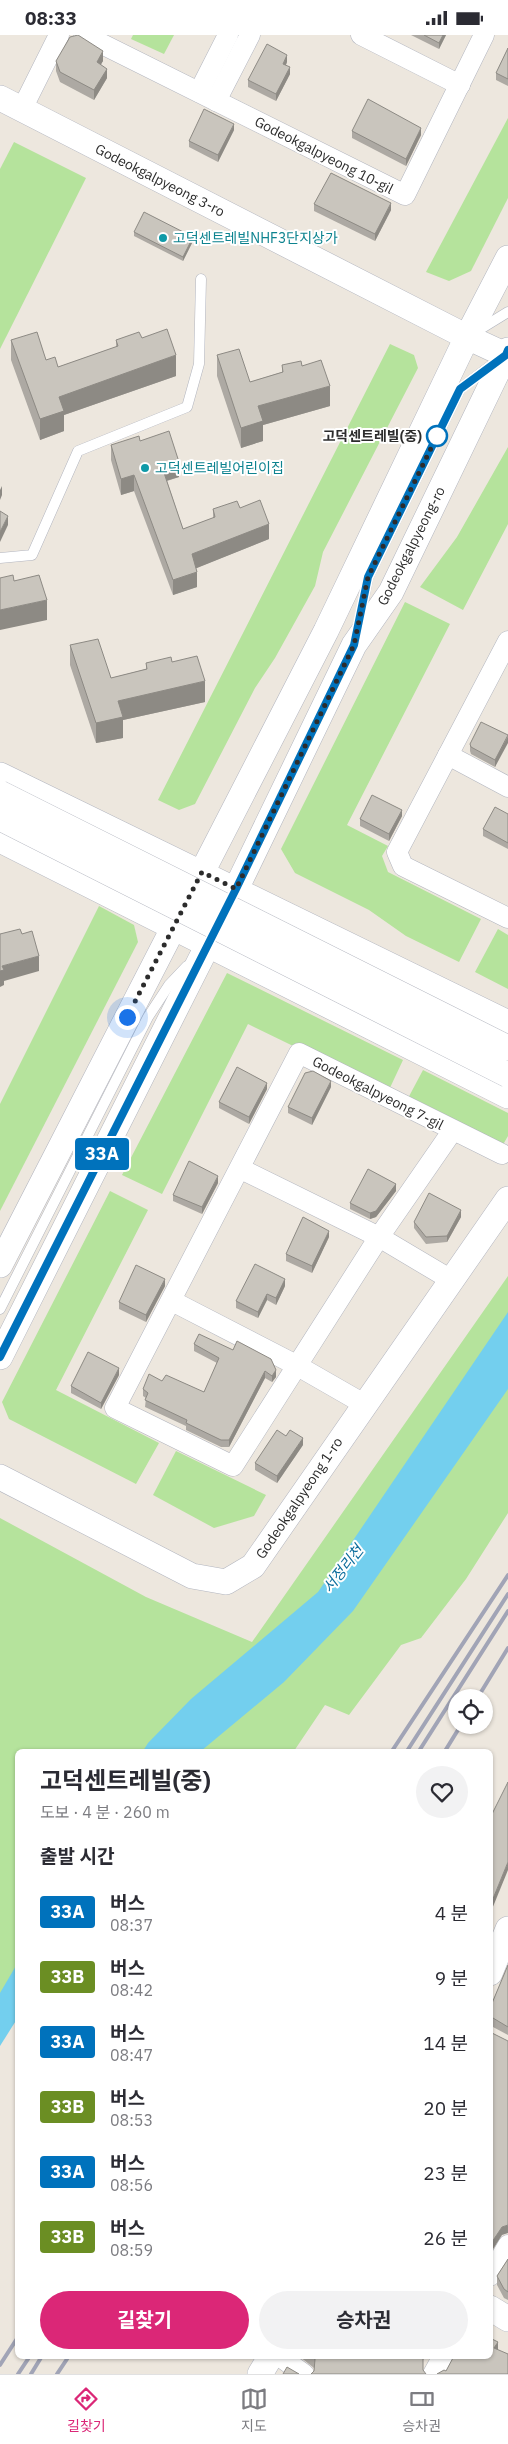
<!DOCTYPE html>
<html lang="ko">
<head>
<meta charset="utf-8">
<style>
	body { margin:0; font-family:"IBM Plex Sans","Noto Sans KR",sans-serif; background:#f2f2f3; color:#2b2b33; height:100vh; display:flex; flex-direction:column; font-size:19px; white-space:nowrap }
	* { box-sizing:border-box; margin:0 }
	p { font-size:16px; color:#7c7c81 }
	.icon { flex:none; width:28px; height:28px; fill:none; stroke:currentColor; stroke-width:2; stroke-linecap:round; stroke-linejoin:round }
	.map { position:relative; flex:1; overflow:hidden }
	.side { position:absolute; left:15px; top:1714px; width:478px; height:610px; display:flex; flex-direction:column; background:#fff; border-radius:8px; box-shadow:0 1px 4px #0004 }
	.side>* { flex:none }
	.badge { padding:0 10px; border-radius:4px; font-size:18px; line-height:32px }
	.controls { position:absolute; left:448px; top:1654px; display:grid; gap:10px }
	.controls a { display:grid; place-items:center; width:45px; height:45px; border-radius:50%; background:#fff; box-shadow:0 1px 4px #0004; font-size:25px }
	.you { position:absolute; width:25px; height:25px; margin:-12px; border:4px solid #fff; border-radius:50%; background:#1a73e8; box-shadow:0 0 0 8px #1a73e833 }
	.map>.badge { position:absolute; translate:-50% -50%; box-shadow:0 0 0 2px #fff }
	h2 { padding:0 25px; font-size:19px; line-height:45px }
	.round { display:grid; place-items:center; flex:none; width:52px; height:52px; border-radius:26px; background:#f2f2f3 }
	.head { display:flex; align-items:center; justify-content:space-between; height:85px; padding:0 25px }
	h1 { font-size:24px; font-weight:700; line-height:38px }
	.primary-button { display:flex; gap:10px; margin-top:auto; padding:10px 25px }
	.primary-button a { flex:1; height:58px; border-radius:30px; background:#db2777; color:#fff; font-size:20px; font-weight:700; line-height:58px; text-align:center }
	.primary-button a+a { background:#f2f2f3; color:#2b2b33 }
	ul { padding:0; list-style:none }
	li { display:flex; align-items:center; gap:15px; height:65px; padding:0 25px }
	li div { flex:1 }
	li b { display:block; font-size:19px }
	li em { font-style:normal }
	li .badge { min-width:55px; font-weight:700; text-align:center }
	.status { display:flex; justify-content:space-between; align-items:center; height:35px; padding:0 25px; background:#fff; direction:ltr }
	.status svg { height:14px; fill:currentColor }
	.menu { display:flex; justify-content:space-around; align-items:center; height:70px; border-top:1px solid #e1e1e2; background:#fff; font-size:14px; color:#7c7c81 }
	.menu a { display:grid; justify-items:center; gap:2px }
	.menu .selected { color:#db2777 }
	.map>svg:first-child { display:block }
</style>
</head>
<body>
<div class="status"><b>08:33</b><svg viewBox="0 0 49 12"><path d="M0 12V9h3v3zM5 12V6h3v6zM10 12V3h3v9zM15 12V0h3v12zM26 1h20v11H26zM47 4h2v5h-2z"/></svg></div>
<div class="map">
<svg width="508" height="2339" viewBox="0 0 508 2339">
	<rect width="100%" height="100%" fill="#ede7de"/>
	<!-- green -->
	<g fill="#b5e39c">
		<path d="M133,0h41l-10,19 -33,-15z"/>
		<path d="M508,83v80l-37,73 -22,10 -23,-9z"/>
		<path d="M14,107l72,36 -86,171v-180z"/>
		<path d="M390,309l24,11 4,13 -95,184 -8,34 -40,72 -20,30 -60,116 -16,6 -21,-10z"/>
		<path d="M508,412v77l-45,86 -43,-23 37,-50z"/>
		<path d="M405,567l45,22 -103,201 41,21 -6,10 6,16 93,47 -22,43 -53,-26 -37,-26 -74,-37 -14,-24z"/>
		<path d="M99,871l35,19 4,17 -138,269v-107z"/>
		<path d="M498,894l10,6v54l-33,-17z"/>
		<path d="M227,938l176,87 -15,32 -140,-68 -86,170 -40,-19z"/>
		<path d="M423,1035l85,43v23l-7,12 -95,-46z"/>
		<path d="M110,1156l38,19 -92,180 103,53 -23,41 -127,-65 -7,-17z"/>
		<path d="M508,1241v237l-42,66 -45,59 -20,7 -52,70 -24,-10 -31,46h-276l-1,243 -17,31v-507l146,79 106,45z"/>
		<path d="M176,1416l90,44 -12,21 -40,12 -61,-33z"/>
	</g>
	<!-- water -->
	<g fill="#73cfee">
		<path d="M508,1277v77l-155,222 -69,71 -83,69h-58l5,-8 43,-44 127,-107z"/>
		<path d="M17,1929v55l-17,27v-53z"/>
	</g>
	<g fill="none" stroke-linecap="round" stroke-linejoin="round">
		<defs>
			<g id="service">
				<path d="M477,296l31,-19"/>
				<path d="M0,523l32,-3 46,-104 109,-44 12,-43 2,-85"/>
				<path d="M358,592l10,-50 92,-188 34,-26"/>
				<path d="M0,1274l148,-292 21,-32 18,-19"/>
			</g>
			<g id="minor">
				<path d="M84,0l321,160 79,-160"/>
				<path d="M361,0l99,50"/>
				<path d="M199,57l29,-57"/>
				<path d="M216,66l34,-66"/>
				<path d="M22,74l37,-74"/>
				<path d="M508,606l-111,211 6,14 105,52"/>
				<path d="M448,720l60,32"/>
				<path d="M453,1095l-74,107 -146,229 -118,-58 184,-355 203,101"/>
				<path d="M241,1134l138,68 74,44"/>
				<path d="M172,1266l124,64 68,39"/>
				<path d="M490,2241l18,-31"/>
				<path d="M279,2321l25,18"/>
				<path d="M433,2339l10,-18"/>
			</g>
			<g id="tertiary">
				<path d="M0,63l467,239 41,19"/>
				<path d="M0,740l508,248"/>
				<path d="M0,805l508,256"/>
				<path d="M0,1230l326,-634 141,-294 41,-79"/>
				<path d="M0,1322l236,-468 118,-244 37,-53 117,-242"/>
				<path d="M0,1442l192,99 34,6 27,-16 255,-367"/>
				<path d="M490,1938l18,-44"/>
				<path d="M490,2273l18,11"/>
				<path d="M260,2339l11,-18"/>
			</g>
		</defs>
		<!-- service casing -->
		<use href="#service" stroke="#b2b5bf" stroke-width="11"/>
		<!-- minor casing -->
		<use href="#minor" stroke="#b2b5bf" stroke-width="21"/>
		<!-- tertiary casing -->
		<use href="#tertiary" stroke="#b2b5bf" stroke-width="26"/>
		<!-- service -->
		<use href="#service" stroke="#fff" stroke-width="10"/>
		<!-- minor -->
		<use href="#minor" stroke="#fff" stroke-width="20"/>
		<!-- tertiary -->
		<use href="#tertiary" stroke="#fff" stroke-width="25"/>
		<!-- rail -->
		<g stroke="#a1a4b6" stroke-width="4">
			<path d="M478,1662l30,-49"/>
			<path d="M392,1716l116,-176"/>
			<path d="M407,1716l101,-157"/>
			<path d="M419,1716l89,-140"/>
			<path d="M445,1716l16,-26"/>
			<path d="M0,2330l18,-28"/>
			<path d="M18,2339l12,-18"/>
			<path d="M31,2339l11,-18"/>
			<path d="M57,2339l12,-18"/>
		</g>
		<defs>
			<g id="tertiary-bridge">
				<path d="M0,758l508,255"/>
				<path d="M0,783l508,257"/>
			</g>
		</defs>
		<!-- tertiary-bridge casing -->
		<use href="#tertiary-bridge" stroke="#b2b5bf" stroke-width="26" stroke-linecap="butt"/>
		<!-- tertiary-bridge -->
		<use href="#tertiary-bridge" stroke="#fff" stroke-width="25"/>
	</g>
	<!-- wall -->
	<g fill="#ada9a3">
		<path d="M411,0h35l-7,14z"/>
		<path d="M508,13v38l-12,-6v-7z"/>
		<path d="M56,26h47l-2,3 6,14 -13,22 -34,-18 -4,-11z"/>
		<path d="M287,27l-1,3 4,9 -14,27 -28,-14v-7z"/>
		<path d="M234,95l-16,32 -29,-15v-6z"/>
		<path d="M352,96l69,4 -15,31 -54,-28z"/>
		<path d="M314,169l77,6 -16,31 -61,-30z"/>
		<path d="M134,197l59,9 -10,20 -49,-25z"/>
		<path d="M142,303l34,38 -112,39v16l-24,9 -29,-80v-20l47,27 58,-20v-7z"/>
		<path d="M217,320l33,27 32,-10v-7l20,1 28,40 -67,19v16l-22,7 -24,-72z"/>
		<path d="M140,406l39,36 -12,4 16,48 30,-11v-9l27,-1 29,31 -73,29 1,19 -24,8 -39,-104 -13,4 -10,-35v-15z"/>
		<path d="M70,610l41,33 35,-9v-6l26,-1 33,40 -82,18v18l-27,5 -26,-78z"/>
		<path d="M508,700l-13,32 -24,-13 -1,-3v-7z"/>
		<path d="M508,779v35l-25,-13v-7z"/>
		<path d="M402,781l-13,25 -29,-15v-7z"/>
		<path d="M331,1052l-19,38 -24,-12v-6z"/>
		<path d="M267,1054l-18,35 -30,-16v-6z"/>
		<path d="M218,1148l-16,31 -29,-13v-6z"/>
		<path d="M396,1156l-20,26 -6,2 -20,-10v-6z"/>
		<path d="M461,1182l-14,25 -21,2 -12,-16v-6z"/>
		<path d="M329,1202l-17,36 -26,-12v-7z"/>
		<path d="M165,1251l-19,36 -27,-13v-7z"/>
		<path d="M285,1251l-9,19 -9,-5 -9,18 -22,-10v-7z"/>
		<path d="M199,1299l77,43 -4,5 -7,-4 -36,69h-8l-35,-17v-4l-41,-19 1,-9 -3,-2v-7l19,-8 42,11 13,-29 -23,-12v-7z"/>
		<path d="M119,1340l-18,34 -30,-16v-7z"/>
		<path d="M303,1410l-26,38 -22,-13v-7z"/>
		<path d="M508,1930v70l-15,-8h-3v-19z"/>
		<path d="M508,2224v41l-4,-2 -7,-13v-9z"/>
		<path d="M299,2321h127l-3,4v11h-109v-3z"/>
	</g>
	<!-- shaded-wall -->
	<g fill="#8d8a84">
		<path d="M443,0h3l-7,14v-6z"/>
		<path d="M103,16v10l-6,10v-9z"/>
		<path d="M287,20v7l-4,9v-7z"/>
		<path d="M290,32v7l-14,27v-7z"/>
		<path d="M107,34v9l-13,22v-10z"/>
		<path d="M234,89v6l-16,32v-7z"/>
		<path d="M421,93v7l-15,31v-7z"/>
		<path d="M391,168v7l-16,31v-7z"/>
		<path d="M193,202v4l-10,20v-4z"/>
		<path d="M176,320v21l-112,39v16l-24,9v-21l19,-22z"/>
		<path d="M330,351v20l-67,19v16l-22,7v-20l17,-22z"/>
		<path d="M179,427v15l-17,5v-15z"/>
		<path d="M134,440v16l-13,4v-16z"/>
		<path d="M2,451v9l-2,5v-10z"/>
		<path d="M8,481v9l-8,17v-10z"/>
		<path d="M269,489v15l-77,31v-16z"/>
		<path d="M197,537v15l-24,8v-15z"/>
		<path d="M47,565v20l-47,10v-20z"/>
		<path d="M205,646v21l-82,18v18l-27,5v-20l22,-22z"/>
		<path d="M508,701v7l-13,24v-7z"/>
		<path d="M402,775v6l-13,25v-7z"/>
		<path d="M39,921v15l-35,10v4l-4,2v-16l2,-5z"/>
		<path d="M331,1046v6l-19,38v-7z"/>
		<path d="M267,1048v6l-18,35v-7z"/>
		<path d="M218,1141v7l-16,31v-7z"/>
		<path d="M396,1149v7l-20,26 -6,2v-6z"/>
		<path d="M461,1175v7l-14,25v-6z"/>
		<path d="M329,1196v6l-17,36v-7z"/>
		<path d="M165,1244v7l-19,36v-7z"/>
		<path d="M285,1244v7l-9,19v-7z"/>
		<path d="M267,1259v6l-9,18v-6z"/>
		<path d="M119,1333v7l-18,34v-6z"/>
		<path d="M276,1335v7l-4,5v-6z"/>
		<path d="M265,1336v7l-36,69v-7z"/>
		<path d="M303,1403v7l-26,38v-7z"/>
		<path d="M508,1827v8l-18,44v-8z"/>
		<path d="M508,2190v8l-6,2 -12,19v-9l12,-18z"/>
		<path d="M498,2307v10l-4,-4z"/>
	</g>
	<!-- building -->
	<g fill="#c9c5bd" stroke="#8d8a84">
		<path d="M78,0l25,16 -6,11 10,7 -13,21 -34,-18 -4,-11 14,-24z"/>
		<path d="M424,0h19l-4,8z"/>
		<path d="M267,9l20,11 -4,9 7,3 -14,27 -28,-14z"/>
		<path d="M508,13v31l-12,-6z"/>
		<path d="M368,64l53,29 -15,31 -54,-28z"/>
		<path d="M204,74l30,15 -16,31 -29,-14z"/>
		<path d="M331,138l60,30 -16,31 -61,-30z"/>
		<path d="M144,177l49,25 -10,20 -49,-25z"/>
		<path d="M167,294l9,26 -117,42 5,14 -24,8 -29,-79 26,-8 9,28 9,-3 3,10 60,-21 -2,-6 23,-8 3,6z"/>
		<path d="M239,314l11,33 33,-10 -1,-7 19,-4 1,5 19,-6 9,26 -72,20 5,15 -22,7 -24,-73z"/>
		<path d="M169,396l10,31 -17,5 21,62 32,-12 -2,-8 24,-8 3,7 20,-8 9,24 -77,30 5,18 -24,8 -39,-105 -13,4 -10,-34 28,-9 1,5z"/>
		<path d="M0,476l8,5 -8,16z"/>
		<path d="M13,540l1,6 25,-6 8,25 -47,10v-32z"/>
		<path d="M98,604l13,39 36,-9 -1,-6 25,-6 1,5 25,-6 8,25 -87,20 5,16 -27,6 -26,-78z"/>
		<path d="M481,687l27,13 -13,25 -24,-13 -1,-3z"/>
		<path d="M372,760l30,15 -13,24 -29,-15z"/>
		<path d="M495,772l13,7v29l-25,-14z"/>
		<path d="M20,894l2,5 10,-3 7,25 -37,10 2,4 -4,1v-37z"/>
		<path d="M237,1032l30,16 -18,34 -30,-15z"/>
		<path d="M313,1036l18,10 -19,37 -24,-11 17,-34z"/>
		<path d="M189,1126l29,15 -16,31 -29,-12z"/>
		<path d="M368,1134l28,15 -20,27 -6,2 -20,-10z"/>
		<path d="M429,1158l32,17 -14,26 -21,1 -12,-15z"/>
		<path d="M303,1182l26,14 -17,35 -26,-12z"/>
		<path d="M255,1229l30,15 -9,19 -9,-4 -9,18 -22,-11z"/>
		<path d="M136,1230l29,14 -19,36 -27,-13z"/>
		<path d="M199,1299l34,16 4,-9 34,18 5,11 -4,6 -7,-5 -36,69h-8l-35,-17 1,-3 -42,-20 3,-7 -5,-4 6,-15 13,7 4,-6 38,17 15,-34 -25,-14z"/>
		<path d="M88,1317l31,16 -18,35 -30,-17z"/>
		<path d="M277,1395l9,6 4,-6 13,8 -26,38 -22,-13z"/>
		<path d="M508,1747v80l-18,44v-88z"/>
		<path d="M508,1930v62l-15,-9h-3v-10z"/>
		<path d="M490,1997l18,9v184l-6,2 -12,18z"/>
		<path d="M508,2224v33l-4,-3 -7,-13z"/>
		<path d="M490,2303l8,4 -4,6 14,6v20h-71l7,-4 2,1 8,-15h36z"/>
		<path d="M311,2321h110l2,2v12l3,4h-115l3,-3 1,-12z"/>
		<path d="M287,2332l12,7h-16z"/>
	</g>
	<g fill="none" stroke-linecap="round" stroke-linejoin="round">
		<defs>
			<path id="line" d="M0,1322l236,-468 118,-244 14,-68 92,-188 46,-34 2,-5"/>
		</defs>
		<!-- line casing -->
		<use href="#line" stroke="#fff" stroke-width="11"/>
		<!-- line -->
		<use href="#line" stroke="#0072bc" stroke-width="8"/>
		<!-- walk -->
		<path stroke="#2c2c2c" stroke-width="5" stroke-dasharray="0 9" d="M127,982l75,-145 34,17 118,-244 14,-68 69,-141"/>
	</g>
	<!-- markers -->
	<g fill="#0f9aa8" stroke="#fff" stroke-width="2">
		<circle cx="163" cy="203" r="5"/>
		<circle cx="145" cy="433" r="5"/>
	</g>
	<circle fill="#fff" stroke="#0072bc" stroke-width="2.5" cx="437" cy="401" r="10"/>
	<g text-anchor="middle" stroke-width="4" stroke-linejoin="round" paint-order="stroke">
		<!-- street labels -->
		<g font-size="14" fill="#2c2c2c" stroke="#fff">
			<text transform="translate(324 120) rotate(27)" y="5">Godeokgalpyeong 10-gil</text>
			<text transform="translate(160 145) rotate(27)" y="5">Godeokgalpyeong 3-ro</text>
			<text transform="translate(411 511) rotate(-63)" y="5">Godeokgalpyeong-ro</text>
			<text transform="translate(378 1058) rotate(27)" y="5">Godeokgalpyeong 7-gil</text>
			<text transform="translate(299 1463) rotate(-56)" y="5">Godeokgalpyeong 1-ro</text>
		</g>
		<!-- culture labels -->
		<g font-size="14" fill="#0d838f" stroke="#fff" text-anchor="start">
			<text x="173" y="208">고덕센트레빌NHF3단지상가</text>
			<text x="155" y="438">고덕센트레빌어린이집</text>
		</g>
		<!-- stop labels -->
		<g font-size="14" font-weight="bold" fill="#2c2c2c" stroke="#fff" text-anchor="end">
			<text x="422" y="406">고덕센트레빌(중)</text>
		</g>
		<!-- water labels -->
		<g font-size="15" font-style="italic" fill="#0f6e9d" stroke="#fff">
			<text transform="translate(343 1534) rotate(-52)" y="5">서정리천</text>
		</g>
	</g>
</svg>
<div class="controls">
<a><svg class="icon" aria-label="locate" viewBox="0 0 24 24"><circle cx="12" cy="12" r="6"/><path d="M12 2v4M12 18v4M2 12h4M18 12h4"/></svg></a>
</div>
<div class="you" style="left:127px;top:982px"></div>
<b class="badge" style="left:102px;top:1119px;background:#0072bc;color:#fff">33A</b>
<section class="side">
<div class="head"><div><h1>고덕센트레빌(중)</h1><p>도보 · 4 분 · 260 m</p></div><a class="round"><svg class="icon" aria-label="heart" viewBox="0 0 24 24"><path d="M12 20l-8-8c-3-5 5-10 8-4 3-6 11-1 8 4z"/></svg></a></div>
<h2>출발 시간</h2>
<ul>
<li><span class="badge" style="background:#0072bc;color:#fff">33A</span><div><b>버스</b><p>08:37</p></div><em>4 분</em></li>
<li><span class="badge" style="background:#6b8e23;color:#fff">33B</span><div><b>버스</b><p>08:42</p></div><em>9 분</em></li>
<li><span class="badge" style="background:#0072bc;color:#fff">33A</span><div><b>버스</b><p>08:47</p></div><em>14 분</em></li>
<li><span class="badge" style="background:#6b8e23;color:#fff">33B</span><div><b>버스</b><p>08:53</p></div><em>20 분</em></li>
<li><span class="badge" style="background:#0072bc;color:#fff">33A</span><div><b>버스</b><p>08:56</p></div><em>23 분</em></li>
<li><span class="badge" style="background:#6b8e23;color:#fff">33B</span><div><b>버스</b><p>08:59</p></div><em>26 분</em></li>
</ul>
<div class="primary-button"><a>길찾기</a><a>승차권</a></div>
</section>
</div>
<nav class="menu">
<a class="selected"><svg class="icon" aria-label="directions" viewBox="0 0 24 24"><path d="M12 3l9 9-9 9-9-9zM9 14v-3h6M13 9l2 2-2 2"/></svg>길찾기</a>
<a><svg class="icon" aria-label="map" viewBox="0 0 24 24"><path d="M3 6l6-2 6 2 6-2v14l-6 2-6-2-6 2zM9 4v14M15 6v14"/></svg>지도</a>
<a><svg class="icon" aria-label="tickets" viewBox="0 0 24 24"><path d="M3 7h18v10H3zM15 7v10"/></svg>승차권</a>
</nav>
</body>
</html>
